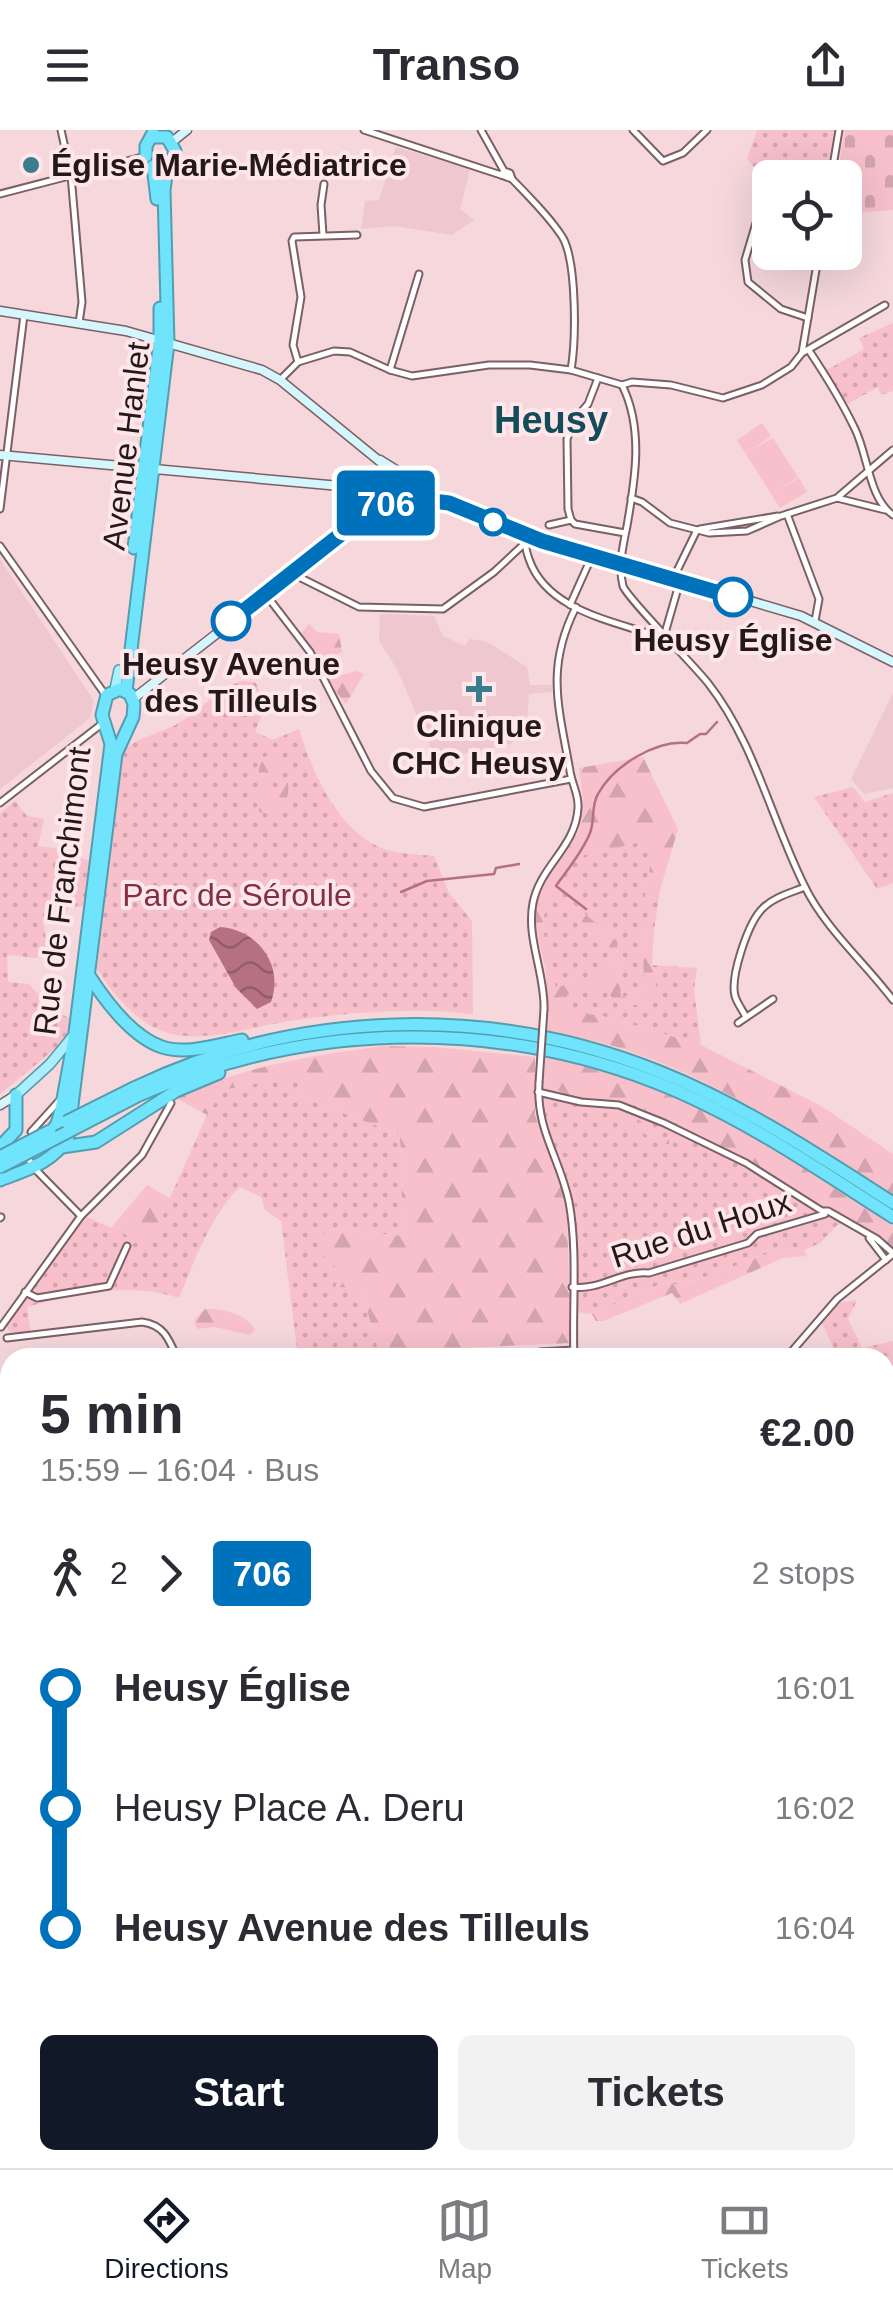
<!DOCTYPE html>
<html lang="en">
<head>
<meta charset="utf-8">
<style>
	body { margin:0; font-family:Arial,sans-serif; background:#f2f2f3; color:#2b2b33; height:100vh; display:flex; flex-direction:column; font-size:38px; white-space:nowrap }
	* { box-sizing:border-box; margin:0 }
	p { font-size:32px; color:#7c7c81 }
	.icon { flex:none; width:55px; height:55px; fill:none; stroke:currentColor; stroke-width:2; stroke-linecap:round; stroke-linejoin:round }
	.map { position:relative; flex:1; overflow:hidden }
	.panel { position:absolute; left:0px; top:1218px; width:895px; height:822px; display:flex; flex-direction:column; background:#fff; border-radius:30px 30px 0 0; box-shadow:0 10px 40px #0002 }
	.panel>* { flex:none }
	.badge { padding:0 20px; border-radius:8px; font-size:35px; line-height:65px }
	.tools { position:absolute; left:752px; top:30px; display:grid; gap:20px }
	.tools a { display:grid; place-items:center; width:110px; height:110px; border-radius:15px; background:#fff; box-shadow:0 10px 40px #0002; font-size:50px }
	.map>.badge { position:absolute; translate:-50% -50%; box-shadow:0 0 0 5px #fff }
	.legs { display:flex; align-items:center; gap:15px; height:110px; padding:0 40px; font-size:32px }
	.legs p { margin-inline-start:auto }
	.headline { display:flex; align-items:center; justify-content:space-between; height:170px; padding:0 40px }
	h1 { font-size:55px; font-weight:600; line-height:75px }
	.primary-button { display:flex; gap:20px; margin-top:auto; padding:20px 40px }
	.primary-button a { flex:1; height:115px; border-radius:15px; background:#111827; color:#fff; font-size:40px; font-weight:600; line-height:115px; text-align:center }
	.primary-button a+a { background:#f2f2f3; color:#2b2b33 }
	ul { padding:0 40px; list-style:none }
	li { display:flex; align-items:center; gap:35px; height:120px; font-size:38px }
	li i { display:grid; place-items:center; width:15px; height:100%; margin:0 12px; background:currentColor }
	li i::after { content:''; width:25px; height:25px; margin:-12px; border:8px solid; border-radius:50%; background:#fff }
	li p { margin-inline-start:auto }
	li:first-child i { background:linear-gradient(#0000 50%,currentColor 0) }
	li:last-child i { background:linear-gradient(currentColor 50%,#0000 0) }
	header { display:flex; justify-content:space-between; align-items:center; height:130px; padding:0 40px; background:#fff; font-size:45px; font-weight:600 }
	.tabs { display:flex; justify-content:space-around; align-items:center; height:140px; border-top:2px solid #e1e1e2; background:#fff; font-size:28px; color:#7c7c81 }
	.tabs a { display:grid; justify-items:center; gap:5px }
	.tabs .current { color:#111827 }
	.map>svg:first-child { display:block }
</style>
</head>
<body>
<header><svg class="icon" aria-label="menu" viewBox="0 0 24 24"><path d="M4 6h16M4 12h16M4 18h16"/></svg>Transo<svg class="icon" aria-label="share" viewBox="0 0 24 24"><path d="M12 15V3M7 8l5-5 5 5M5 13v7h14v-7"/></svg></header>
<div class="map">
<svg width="893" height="2038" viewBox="0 0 893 2038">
	<defs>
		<pattern id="green-dots" width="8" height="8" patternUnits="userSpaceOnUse" patternTransform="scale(2.5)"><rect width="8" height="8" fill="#f7c0cb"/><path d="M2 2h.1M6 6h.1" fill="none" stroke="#d3a4ae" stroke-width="1.8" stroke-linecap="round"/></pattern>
		<pattern id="forest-firs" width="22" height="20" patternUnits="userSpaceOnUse" patternTransform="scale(2.5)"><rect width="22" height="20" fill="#f7c0cb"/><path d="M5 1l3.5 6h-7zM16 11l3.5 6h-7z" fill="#d3a4ae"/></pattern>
		<pattern id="cemetery-stones" width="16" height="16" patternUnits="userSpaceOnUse" patternTransform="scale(2.5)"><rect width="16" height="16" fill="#f7c0cb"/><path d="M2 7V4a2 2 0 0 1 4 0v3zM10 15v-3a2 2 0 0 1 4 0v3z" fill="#d3a4ae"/></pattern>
		<pattern id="water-waves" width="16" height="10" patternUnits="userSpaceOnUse" patternTransform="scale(2.5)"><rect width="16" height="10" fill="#b67180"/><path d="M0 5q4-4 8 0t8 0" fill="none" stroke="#945c68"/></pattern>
	</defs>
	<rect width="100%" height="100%" fill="#f5d7dc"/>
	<!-- built -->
	<g fill="#efc8cf">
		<path d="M396,17l74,22 -10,40 14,11 -22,15 -58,-9 -33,3 4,-28 14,-1z"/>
		<path d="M0,429l94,142 -4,17 -90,71z"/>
		<path d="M380,484l54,2 9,20 22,10 4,-7 17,2 41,26 3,18h22v7l-23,2 -3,41 -9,2 -6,7 -75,16 -39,-91 -18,-28z"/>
		<path d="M893,563v95l-29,6 -13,-15z"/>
	</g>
	<!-- green -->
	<g fill="url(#green-dots)">
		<path d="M757,0h77l-8,47 -56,1v7l-23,-26z"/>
		<path d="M893,193v68l-12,4 -3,-8 -34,19 -19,-35 39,-22 -5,-11z"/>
		<path d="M243,551l12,1 12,21 -12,29 18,8 26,-11c13,42 34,90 72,114 19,11 42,11 63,13l15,37 23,28 1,93c-61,-7 -121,-2 -183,7 -35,5 -77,20 -113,14 -35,-5 -62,-38 -80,-66l25,-217c11,-13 39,-19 55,-28 23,-12 41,-37 66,-43z"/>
		<path d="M853,657l12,15 28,-9v90l-16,6 -63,-92z"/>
		<path d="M15,671l12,15 17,3 -6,27 30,4 3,7 18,3 -5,47 -16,-1 -1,5 -16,-1 -8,11c2,14 7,25 -6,37l-30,-3 1,27 21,2 15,17h15l1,13 10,4 -2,20 -68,56v-281z"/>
		<path d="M655,708l-10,60 15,-8 -6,40 -12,-1 2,51 -5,14 -18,3 -4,-56 -52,-44 -6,8 49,43 2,23 -55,17 -13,-62 5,-26 29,-43z"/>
		<path d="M652,835l45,3 -3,22 7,55 -95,-28 -46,-7 -4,-12 54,-16 11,25 37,-6z"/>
		<path d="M273,950h32l-5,16 100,39 3,101 -74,-7 1,15 -8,9 39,35 19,69h-82l-17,-136 -16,-11 -4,-13 -21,-10c-30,29 -45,73 -61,111 -49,-16 -102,-5 -152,9l4,27 -21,-2 -4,-7 6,-12 75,-96 62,28 58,-130 16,-25z"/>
		<path d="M543,955l40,15 39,2 -4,12 45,26 -25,-21 -8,-16 52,22 165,95 -11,6 -16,17 -16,7 -32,2 -89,33 -20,-2 -71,31 -15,-2 -4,-112 -29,-82z"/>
		<path d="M857,1170l-9,19 14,29 31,-7v241l-8,-12v-212l-47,-1 -18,-38 18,-16z"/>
	</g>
	<!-- forest -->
	<g fill="url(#forest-firs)">
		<path d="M309,494l8,8 22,2 3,18 -12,5 8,19 19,-5 7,3 -18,30 -14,-17 -31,-53z"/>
		<path d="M267,625l11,2 2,4 -10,26 8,3 2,-8 8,1c1,15 -2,28 -19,31l-9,-2 -3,-6c5,-19 -5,-36 10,-51z"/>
		<path d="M643,627l35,72 -18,61 -15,10 9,-61 -78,18 -29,43 -5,26 14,62 54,-18 -2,-22 -50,-44 7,-7 52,44 4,56 18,-3 5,-14 -2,-51 12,1 -2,35 7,36 -38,6 -11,-12 -1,-12 -52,15 3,11 46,8 95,28 120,61 72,48v40c-82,-51 -164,-108 -256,-140 -29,-11 -59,-17 -89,-23l-2,-59 -12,-55 6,-27 39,-59 4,-30 -4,-33z"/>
		<path d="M383,916l52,1 100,10v58l27,72 5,30 4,126 -134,6 -24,8h-33l-19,-69 -26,-1 6,-14 -20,-20 9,-9 -8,-8 6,-7 75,7 -3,-101 -100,-39 4,-16h-31l-50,10 -16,25 -31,-17c67,-32 134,-42 207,-52z"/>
		<path d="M546,927c41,10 81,20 119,37 81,34 154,85 228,132v23l-3,2 -10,-11 -198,-115 -51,-21 7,15 25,21 6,-1v5l-9,1 -43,-31 4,-12 -38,-2 -40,-15z"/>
		<path d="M147,1055l24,14 -22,47 -38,-18z"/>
		<path d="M804,1120l3,6 -24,2 -103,46 -8,-11 -69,28h-7l-4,-7 71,-31 21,2 88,-33z"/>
		<path d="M205,1179c19,-1 40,5 50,20l-5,6 -35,-8 -18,2 -3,-9z"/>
		<path d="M885,1440l8,12 -4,50 4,6v106l-8,-7z"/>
		<path d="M9,1821l1,209h31l2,8h-42l-1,-3v-197z"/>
		<path d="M885,1891l3,7 5,1v139h-107l2,-8h97z"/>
	</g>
	<!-- cemetery -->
	<path fill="url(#cemetery-stones)" d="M845,0h48v80l-48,4v-36l-8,-1z"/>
	<!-- pitch -->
	<path fill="#f7c0cb" d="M762,293l9,13 -18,13 20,-11 25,39 -22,14 23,-13 8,14 -27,16 -43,-68z"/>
	<!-- water -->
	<path fill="url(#water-waves)" d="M220,797c39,3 64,39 51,75l-14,7 -21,-21 -27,-48 2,-8z"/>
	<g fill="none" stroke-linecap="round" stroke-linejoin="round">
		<!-- stream -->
		<g stroke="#b67180" stroke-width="2.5">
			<path d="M401,762l26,-11 67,-7 2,-6 23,-4"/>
			<path d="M586,779l-30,-23c12,-17 27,-35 34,-53 5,-12 1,-28 8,-39 16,-29 58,-54 89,-51l13,-9h6l11,-12"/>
		</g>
		<defs>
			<g id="street">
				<path d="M61,0l10,45 11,127 -3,21"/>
				<path d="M364,0l137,45"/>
				<path d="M481,0l23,41 -3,4 11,4 -2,-6 -6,-2"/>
				<path d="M633,0l30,31 20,-8 24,-23"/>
				<path d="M831,48l8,-48"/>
				<path d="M512,49c17,18 38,38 51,59 14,26 13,103 8,132"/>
				<path d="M0,64l146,-38"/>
				<path d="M756,93l-11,37 3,22 33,27 27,9"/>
				<path d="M323,105l-2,-30 3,-21"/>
				<path d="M810,222c16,24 32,50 45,77 13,26 14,70 38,86"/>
				<path d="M802,223l17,-101"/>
				<path d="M298,232l-5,-17 8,-48 -9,-56 2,-4 63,-2"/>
				<path d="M390,240l29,-96"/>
				<path d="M280,250l18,-18 36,-11 16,1 40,18 22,6 77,-11h41l41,5 51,15 10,-3 39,3 52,13 39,-13 29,-18 11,-14 83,-48"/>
				<path d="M622,255c22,44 13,95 5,141 -4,19 -9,41 -4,60 4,12 71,79 85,97 47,60 63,136 97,204 20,41 60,76 88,113"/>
				<path d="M838,367l55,-47"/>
				<path d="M631,368l11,4 28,21 39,10 38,-2 34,-15 56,-18 48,12"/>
				<path d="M0,379l24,-194"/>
				<path d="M787,384l32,85 -4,22"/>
				<path d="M571,390l-3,-11 -1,-70 8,-20 13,-15 10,-26"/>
				<path d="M549,395l22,-5 4,4 50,9"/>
				<path d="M700,399l78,-13"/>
				<path d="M528,406c-4,9 -2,14 1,23 17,50 80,61 124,76l7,1 5,-3"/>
				<path d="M0,416l104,147"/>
				<path d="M293,444l66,33 84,2 51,-37 30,-28"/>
				<path d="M673,449l24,-49"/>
				<path d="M267,466l43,56 61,119 22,27 31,9 147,-28"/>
				<path d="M570,475l22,-49"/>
				<path d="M665,503l15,-52"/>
				<path d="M0,673l103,-80"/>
				<path d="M544,879c1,-36 -18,-71 -11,-106 7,-37 43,-56 45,-95 1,-14 -6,-23 -8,-37 -11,-63 -25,-103 6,-164"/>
				<path d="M746,887c-3,-6 -9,-14 -11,-21 -5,-19 13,-74 28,-88 11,-11 27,-15 42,-21"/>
				<path d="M738,893l35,-24"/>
				<path d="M539,953c-3,48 21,75 30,119 9,48 3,106 5,156"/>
				<path d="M538,962l43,10 38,3 45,18 82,40 76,48h6l49,28 16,14"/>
				<path d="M31,1002l28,-31"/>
				<path d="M27,1026l7,12 47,48"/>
				<path d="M0,1088l1,-1"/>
				<path d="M869,1108l17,22"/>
				<path d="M572,1157c28,4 50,-17 77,-14l99,-30 9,-9 68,-20"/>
				<path d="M25,1162l12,6 72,-12 18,-40"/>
				<path d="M1,1197l80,-111 61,-61 29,-52"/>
				<path d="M7,1208l135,-16c22,3 27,17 35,36"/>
				<path d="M535,1228l5,-6 34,-2"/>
				<path d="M786,1228l51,-59 56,-45"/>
				<path d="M0,1497l10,-5"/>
				<path d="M0,1561l10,2"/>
				<path d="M0,1662l10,1"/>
				<path d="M0,1672l10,15"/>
				<path d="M270,2030l3,3"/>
				<path d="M360,2030l7,8"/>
			</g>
			<g id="secondary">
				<path d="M172,12l15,-12"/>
				<path d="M0,181l126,20 136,39 18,10 114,93 13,25"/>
				<path d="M0,325l362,33 45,10 40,5"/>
				<path d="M380,330l69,43 61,27 291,86 92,46"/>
				<path d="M133,569l160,-125 108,-91"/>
				<path d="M0,975l16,-10"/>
			</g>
			<g id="primary">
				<path d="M115,559l4,-19"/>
				<path d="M16,965l34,-31 23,-28"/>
			</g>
			<g id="highway">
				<path d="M146,26v-10l7,-13"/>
				<path d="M157,69l-4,-33 16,-1"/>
				<path d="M134,418l26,-208v-32"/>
				<path d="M126,561l42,-348 -4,-153 2,-15 9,-24 -8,-14h-15"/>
				<path d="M88,844c16,25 44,63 74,73 25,8 55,-2 80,-7"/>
				<path d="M134,958c164,-79 357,-84 526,-16 83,33 158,83 233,131"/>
				<path d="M137,966c164,-73 350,-79 518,-14 85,33 161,86 238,135"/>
				<path d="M0,1017l16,-17v-35"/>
				<path d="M62,1017l34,-5 80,-51 43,-18"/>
				<path d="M0,1050c26,-10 53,-17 68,-43l48,-383 17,-37 1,-13 -4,-10 -10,-5 -13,6 -5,20 9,29 -36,289 -14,77 -4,14 -10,13"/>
			</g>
		</defs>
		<!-- street casing -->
		<use href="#street" stroke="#7a6065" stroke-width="9"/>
		<!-- secondary casing -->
		<use href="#secondary" stroke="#7a6065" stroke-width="11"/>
		<!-- primary casing -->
		<use href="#primary" stroke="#559dae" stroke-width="12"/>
		<!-- highway casing -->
		<use href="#highway" stroke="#559dae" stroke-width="15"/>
		<!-- street -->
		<use href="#street" stroke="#fff" stroke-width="5"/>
		<!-- secondary -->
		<use href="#secondary" stroke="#d4f7fe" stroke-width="8"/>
		<!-- primary -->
		<use href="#primary" stroke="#a9effe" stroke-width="9"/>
		<!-- highway -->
		<use href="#highway" stroke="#70e4fd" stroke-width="11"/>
		<defs>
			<path id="street-bridge" d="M539,953l5,-74"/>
			<g id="highway-bridge">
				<path d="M66,992l68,-34"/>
				<path d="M2,1026l48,-25"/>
				<path d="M0,1037l137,-71"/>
			</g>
		</defs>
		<!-- street-bridge casing -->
		<use href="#street-bridge" stroke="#7a6065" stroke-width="9" stroke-linecap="butt"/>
		<!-- highway-bridge casing -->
		<use href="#highway-bridge" stroke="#559dae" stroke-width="15" stroke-linecap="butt"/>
		<!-- street-bridge -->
		<use href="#street-bridge" stroke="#fff" stroke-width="5"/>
		<!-- highway-bridge -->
		<use href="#highway-bridge" stroke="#70e4fd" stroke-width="11"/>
	</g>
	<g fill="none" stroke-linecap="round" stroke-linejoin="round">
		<defs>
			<path id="line-1" d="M231,491l143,-113 27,-11 48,6 93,38 191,56"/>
		</defs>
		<!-- line-1 casing -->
		<use href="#line-1" stroke="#fff" stroke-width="22"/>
		<!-- line-1 -->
		<use href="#line-1" stroke="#0072bc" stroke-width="15"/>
	</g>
	<!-- markers -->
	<g fill="#3a7e8d" stroke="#fee6ea" stroke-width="4">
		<circle cx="31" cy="35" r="10"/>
		<path d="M474 544h10v10h10v10h-10v10h-10v-10h-10v-10h10z"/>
	</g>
	<g fill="#fff" stroke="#0072bc" stroke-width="5">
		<circle cx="493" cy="392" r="12"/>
		<circle cx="733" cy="467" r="18"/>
		<circle cx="231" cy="491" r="18"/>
	</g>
	<g text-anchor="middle" stroke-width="8" stroke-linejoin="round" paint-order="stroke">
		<!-- poi labels -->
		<g font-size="32" font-weight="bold" fill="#23181a" stroke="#fee6ea" text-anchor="start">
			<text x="51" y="46">Église Marie-Médiatrice</text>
			<text x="479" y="607" text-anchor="middle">Clinique<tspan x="479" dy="37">CHC Heusy</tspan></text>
		</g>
		<!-- street labels -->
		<g font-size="32" fill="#23181a" stroke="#fee6ea">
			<text transform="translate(126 316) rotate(-83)" y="11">Avenue Hanlet</text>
			<text transform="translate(62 761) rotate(-83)" y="11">Rue de Franchimont</text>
			<text transform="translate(701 1099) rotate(-18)" y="11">Rue du Houx</text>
		</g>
		<!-- stop labels -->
		<g font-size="32" font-weight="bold" fill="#23181a" stroke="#fee6ea">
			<text x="733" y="521">Heusy Église</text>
			<text x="231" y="545">Heusy Avenue<tspan x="231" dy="37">des Tilleuls</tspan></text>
		</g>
		<!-- park labels -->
		<g font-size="32" fill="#832e47" stroke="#fee6ea">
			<text x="237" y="776">Parc de Séroule</text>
		</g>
		<!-- quarter labels -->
		<g font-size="38" font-weight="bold" fill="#144d59" stroke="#fee6ea">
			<text x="551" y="303">Heusy</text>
		</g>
	</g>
</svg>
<div class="tools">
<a><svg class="icon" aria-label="locate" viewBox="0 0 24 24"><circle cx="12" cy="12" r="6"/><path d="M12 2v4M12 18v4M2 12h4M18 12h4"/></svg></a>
</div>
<b class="badge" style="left:386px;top:373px;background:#0072bc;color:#fff">706</b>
<section class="panel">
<div class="headline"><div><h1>5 min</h1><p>15:59 – 16:04 · Bus</p></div><b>€2.00</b></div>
<div class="legs"><svg class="icon" aria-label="walk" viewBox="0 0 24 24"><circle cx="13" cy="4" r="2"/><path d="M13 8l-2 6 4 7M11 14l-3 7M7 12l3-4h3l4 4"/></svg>2<svg class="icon" aria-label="forward" viewBox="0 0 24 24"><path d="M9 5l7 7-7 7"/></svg><b class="badge" style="background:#0072bc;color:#fff">706</b><p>2 stops</p></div>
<ul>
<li><i style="color:#0072bc"></i><b>Heusy Église</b><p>16:01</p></li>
<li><i style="color:#0072bc"></i><span>Heusy Place A. Deru</span><p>16:02</p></li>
<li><i style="color:#0072bc"></i><b>Heusy Avenue des Tilleuls</b><p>16:04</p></li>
</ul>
<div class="primary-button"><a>Start</a><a>Tickets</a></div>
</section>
</div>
<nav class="tabs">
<a class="current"><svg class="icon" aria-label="directions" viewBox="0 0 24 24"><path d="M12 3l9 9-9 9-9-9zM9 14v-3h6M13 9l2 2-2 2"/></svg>Directions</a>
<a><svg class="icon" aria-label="map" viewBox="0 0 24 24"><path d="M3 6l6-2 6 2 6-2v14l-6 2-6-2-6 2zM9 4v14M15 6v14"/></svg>Map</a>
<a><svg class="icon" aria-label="tickets" viewBox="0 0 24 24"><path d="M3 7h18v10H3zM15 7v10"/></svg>Tickets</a>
</nav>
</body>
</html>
